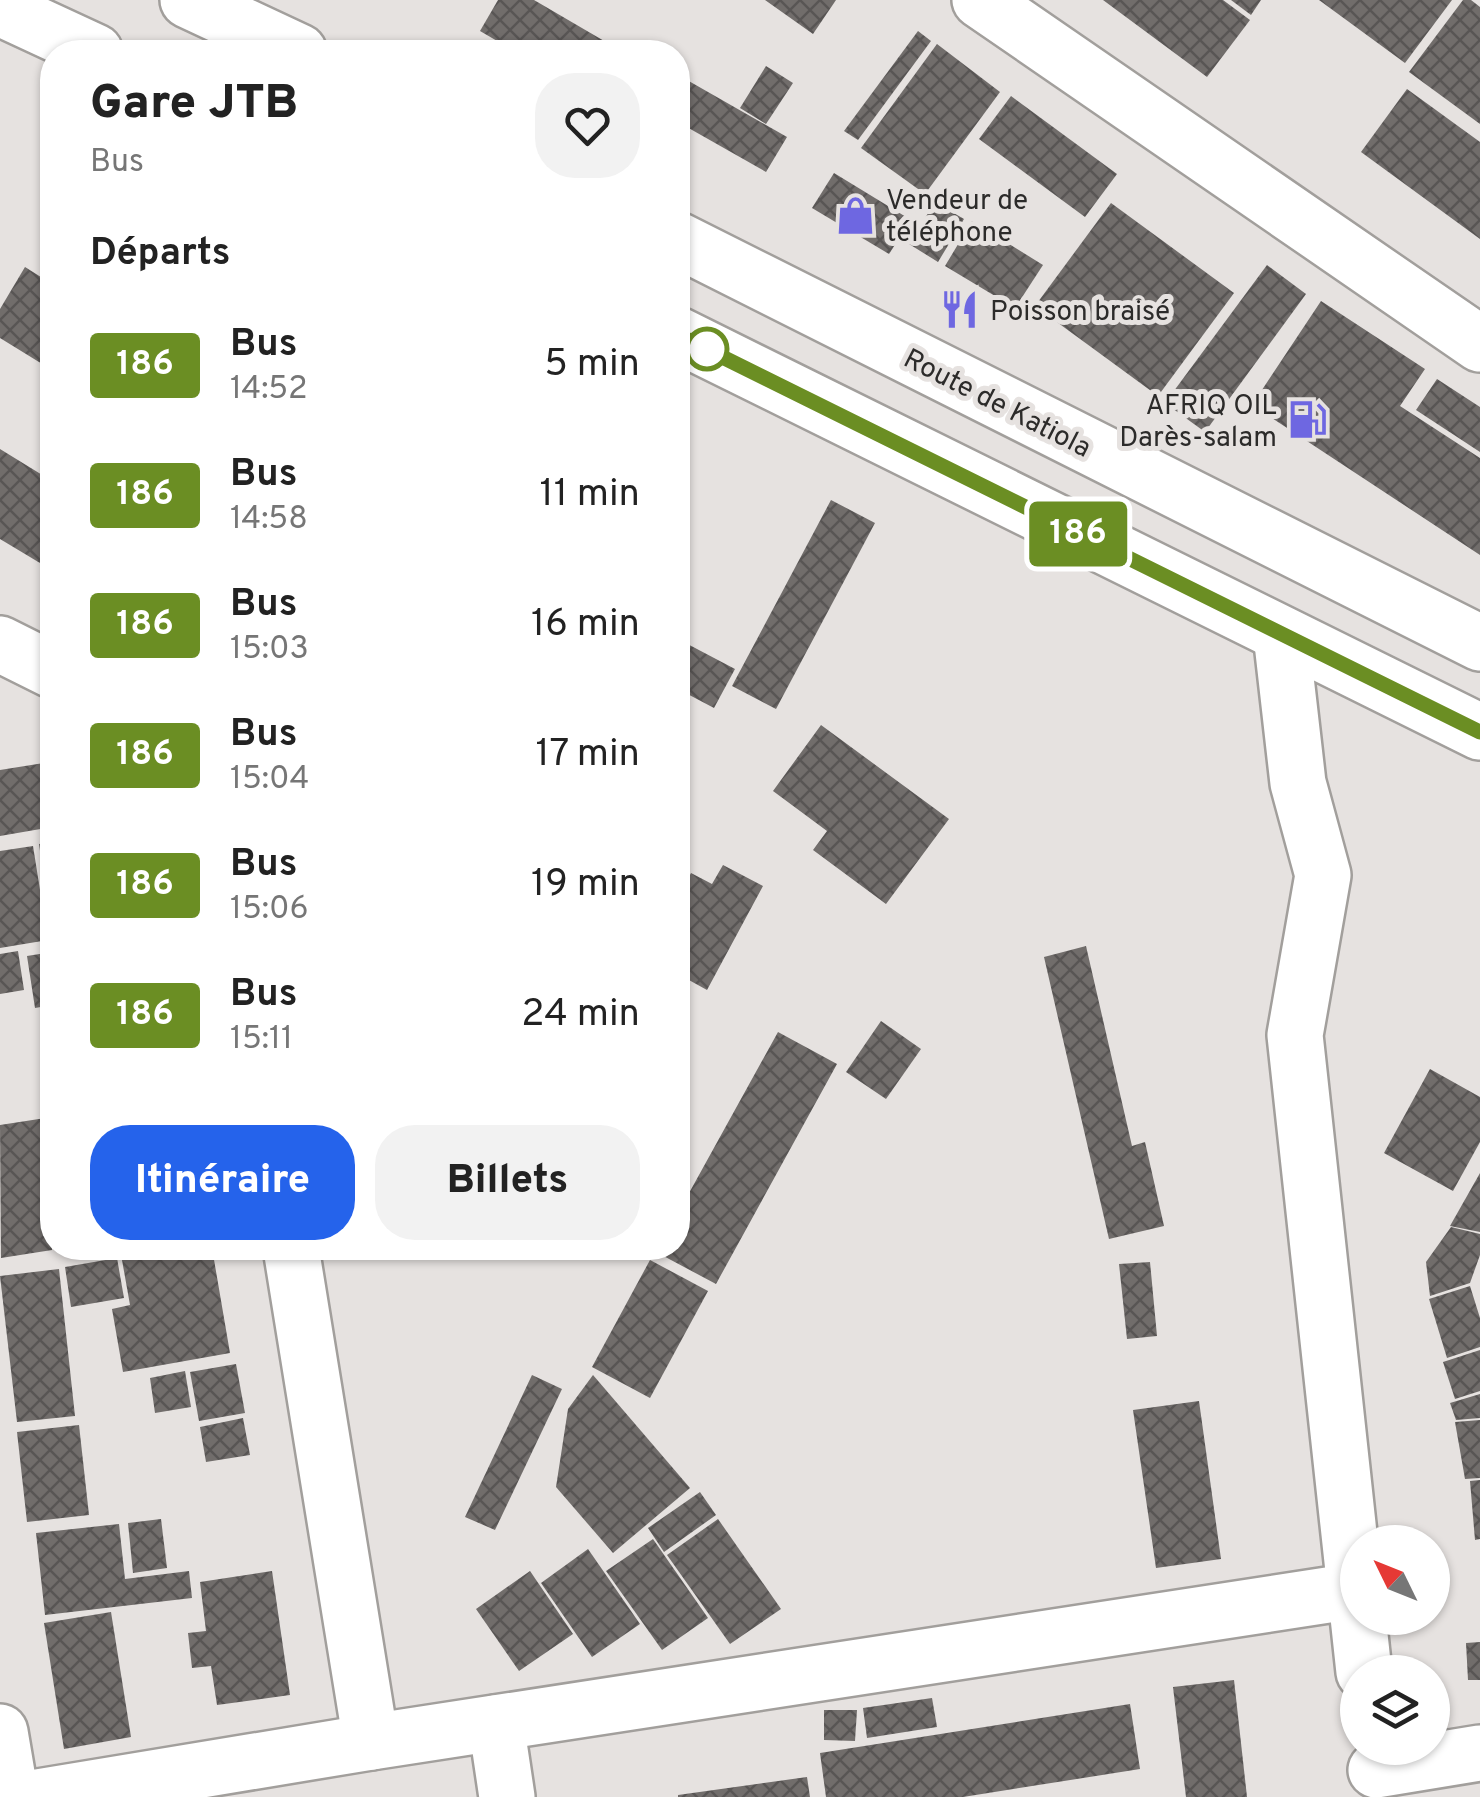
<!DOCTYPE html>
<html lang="fr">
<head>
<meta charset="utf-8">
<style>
	body { margin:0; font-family:Overpass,sans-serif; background:#f2f2f2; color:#222; height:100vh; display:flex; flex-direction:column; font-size:38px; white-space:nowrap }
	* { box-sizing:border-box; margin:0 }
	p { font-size:32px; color:#767676 }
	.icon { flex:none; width:55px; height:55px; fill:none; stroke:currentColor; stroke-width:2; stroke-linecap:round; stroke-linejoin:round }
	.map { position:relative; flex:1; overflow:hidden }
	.details { position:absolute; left:40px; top:40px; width:650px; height:1220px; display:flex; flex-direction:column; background:#fff; border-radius:40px; box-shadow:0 2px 8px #0004 }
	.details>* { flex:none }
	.badge { padding:0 20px; border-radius:8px; font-size:35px; line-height:65px }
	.needle { width:65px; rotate:313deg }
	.tools { position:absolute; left:1340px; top:1525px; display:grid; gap:20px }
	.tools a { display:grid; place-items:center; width:110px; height:110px; border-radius:50%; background:#fff; box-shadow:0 2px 8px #0004; font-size:50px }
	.map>.badge { position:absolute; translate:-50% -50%; box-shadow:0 0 0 5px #fff }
	h2 { padding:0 50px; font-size:38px; line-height:90px }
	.round { display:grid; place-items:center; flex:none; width:105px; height:105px; border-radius:40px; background:#f2f2f2 }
	.head { display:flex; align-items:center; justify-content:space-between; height:170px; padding:0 50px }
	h1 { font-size:48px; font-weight:800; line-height:75px }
	.cta { display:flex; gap:20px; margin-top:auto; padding:20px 50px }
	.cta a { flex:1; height:115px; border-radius:40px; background:#2563eb; color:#fff; font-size:40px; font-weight:800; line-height:115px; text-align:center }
	.cta a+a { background:#f2f2f2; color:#222 }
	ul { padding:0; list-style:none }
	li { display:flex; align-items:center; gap:30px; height:130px; padding:0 50px }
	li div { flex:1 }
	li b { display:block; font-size:38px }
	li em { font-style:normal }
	li .badge { min-width:110px; font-weight:700; text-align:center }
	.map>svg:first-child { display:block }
</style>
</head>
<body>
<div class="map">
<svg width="1480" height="1797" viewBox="0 0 1480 1797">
	<defs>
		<pattern id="building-cross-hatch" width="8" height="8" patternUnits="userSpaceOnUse" patternTransform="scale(2.5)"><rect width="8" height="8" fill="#716d6b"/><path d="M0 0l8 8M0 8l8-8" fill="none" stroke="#585554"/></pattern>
	</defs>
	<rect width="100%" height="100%" fill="#e6e2e0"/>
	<!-- building -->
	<g fill="url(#building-cross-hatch)">
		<path d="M498,0h36l89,52h-107l-36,-21z"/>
		<path d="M765,0h71l-23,34z"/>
		<path d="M1103,0h120l27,20 -43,57z"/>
		<path d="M1231,0h30l-10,15z"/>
		<path d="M1319,0h133l-47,63z"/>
		<path d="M1463,0h8l9,7v117l-71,-52z"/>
		<path d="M918,31l13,10 -73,99 -14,-9z"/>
		<path d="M937,44l63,48 -75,102 -64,-46z"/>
		<path d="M766,66l27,17 -27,41 -26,-16z"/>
		<path d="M687,80l100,57 -21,35 -88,-50v-26z"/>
		<path d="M1407,89l73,53v97l-119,-87z"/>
		<path d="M1011,96l106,78 -32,43 -106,-78z"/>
		<path d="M834,173l77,47 -22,34 -77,-46z"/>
		<path d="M935,202l29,17 -26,43 -29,-18z"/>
		<path d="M1111,203l123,90 -76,103 -123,-90z"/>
		<path d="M972,221l71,44 -28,43 -70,-42z"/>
		<path d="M1267,265l39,29 -101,138 -40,-29z"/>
		<path d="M25,267l27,17v86l-52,-32v-29z"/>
		<path d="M1321,301l104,68 -25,37 80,52v97l-228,-150z"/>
		<path d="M1437,379l43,28v45l-64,-42z"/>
		<path d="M0,449l52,32v84l-2,4 -50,-30z"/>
		<path d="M831,500l44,23 -99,186 -44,-23z"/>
		<path d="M678,639l57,30 -21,39 -36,-19z"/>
		<path d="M821,725l128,94 -63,85 -73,-54 14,-19 -54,-40z"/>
		<path d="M50,762l2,65 -52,9v-66z"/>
		<path d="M52,842v76h-2l-11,-74z"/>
		<path d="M33,846l15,94 -48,8v-97z"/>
		<path d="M723,865l40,21 -56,104 -29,-16v-76l13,-25 21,11z"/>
		<path d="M1086,946l46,200 13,-4 19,84 -55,13 -65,-282z"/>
		<path d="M18,951l6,39 -24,4v-40z"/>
		<path d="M52,952v53l-17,3 -8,-52z"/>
		<path d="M881,1021l40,28 -35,50 -40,-27z"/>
		<path d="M778,1032l59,32 -121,220 -60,-32 3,-4h19v-35z"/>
		<path d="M1430,1069l50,28v45l-27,49 -69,-38z"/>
		<path d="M52,1117v133l-51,8 -1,-133z"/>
		<path d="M1480,1173v59l-30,-6z"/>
		<path d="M1451,1227l29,7v21l-10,28 -40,13 -4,-34z"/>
		<path d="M194,1248h18l18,105 -107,19 -11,-63 18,-4 -8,-45z"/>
		<path d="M117,1258l7,40 -53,9 -6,-40z"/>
		<path d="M650,1260l58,31 -58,107 -58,-31z"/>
		<path d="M1150,1262l7,74 -30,3 -8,-75z"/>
		<path d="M59,1269l16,147 -58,6 -17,-146z"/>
		<path d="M1470,1286l10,32v29l-33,11 -18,-59z"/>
		<path d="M1480,1350v41l-25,8 -12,-37z"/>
		<path d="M236,1364l9,49 -46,8 -9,-49z"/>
		<path d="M185,1371l6,36 -36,6 -5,-35z"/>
		<path d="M532,1375l30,14 -67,141 -30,-13z"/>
		<path d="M593,1375l97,113 -77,65 -57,-66 12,-78z"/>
		<path d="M1480,1394v24l-24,2 -6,-17z"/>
		<path d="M1199,1401l22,158 -65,9 -23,-158z"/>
		<path d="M243,1418l7,37 -44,7 -6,-35z"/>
		<path d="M1480,1420v58l-15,1 -10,-57z"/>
		<path d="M79,1425l10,90 -62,7 -10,-90z"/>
		<path d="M1480,1480v59l-5,1 -5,-59z"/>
		<path d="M700,1492l16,23 -52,37 -16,-24z"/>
		<path d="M161,1519l6,49 -34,5 -5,-50z"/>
		<path d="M718,1519l63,90 -51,35 -63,-89z"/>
		<path d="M119,1524l6,55 64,-8 3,27 -147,17 -9,-82z"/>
		<path d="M653,1539l55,79 -46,32 -56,-79z"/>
		<path d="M588,1549l52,75 -48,33 -51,-74z"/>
		<path d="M272,1571l18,124 -73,10 -6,-39 -19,2 -4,-35 18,-2 -6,-49z"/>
		<path d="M530,1571l43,63 -54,37 -43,-62z"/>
		<path d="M111,1612l20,125 -67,12 -20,-126z"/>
		<path d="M1480,1642v38h-12l-2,-37z"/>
		<path d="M1234,1680l13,117h-61l-13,-110z"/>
		<path d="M932,1698l5,29 -70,11 -4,-30z"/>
		<path d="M1130,1704l10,65 -177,28h-137l-6,-44z"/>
		<path d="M824,1710h33l-2,31 -31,-1z"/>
		<path d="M807,1777l3,20h-132v-2z"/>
	</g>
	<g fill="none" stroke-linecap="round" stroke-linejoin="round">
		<defs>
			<g id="minor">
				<path d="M980,0l500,344"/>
				<path d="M1281,634l17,149 25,92 -28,160 69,637"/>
				<path d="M0,644l52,26"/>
				<path d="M291,1248l80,494"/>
				<path d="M496,1723l11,74"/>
				<path d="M0,1732l11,65"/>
				<path d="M1376,1770l104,-17"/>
				<path d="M38,1797l333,-55 983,-151"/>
			</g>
			<g id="highway">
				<path d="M188,0l111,52"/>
				<path d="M0,8l95,44"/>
				<path d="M678,240l802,403"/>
				<path d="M678,335l802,397"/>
			</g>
		</defs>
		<!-- minor casing -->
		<use href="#minor" stroke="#a29f9c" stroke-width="60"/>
		<!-- highway casing -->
		<use href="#highway" stroke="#a29f9c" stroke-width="60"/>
		<!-- minor -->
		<use href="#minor" stroke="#fff" stroke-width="55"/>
		<!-- highway -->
		<use href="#highway" stroke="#fff" stroke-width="55"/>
	</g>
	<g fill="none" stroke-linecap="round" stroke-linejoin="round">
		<defs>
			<path id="line" d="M678,335l802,397"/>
		</defs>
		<!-- line casing -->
		<use href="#line" stroke="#fff" stroke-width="22"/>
		<!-- line -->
		<use href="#line" stroke="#6b8e23" stroke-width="15"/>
	</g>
	<!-- icons -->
	<defs>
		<symbol id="shop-bare" viewBox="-9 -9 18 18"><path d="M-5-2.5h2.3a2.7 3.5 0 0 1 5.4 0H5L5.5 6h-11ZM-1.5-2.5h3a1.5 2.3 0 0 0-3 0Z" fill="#6e67e1" stroke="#e6e2e0" stroke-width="2.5" paint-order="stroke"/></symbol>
		<symbol id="restaurant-bare" viewBox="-9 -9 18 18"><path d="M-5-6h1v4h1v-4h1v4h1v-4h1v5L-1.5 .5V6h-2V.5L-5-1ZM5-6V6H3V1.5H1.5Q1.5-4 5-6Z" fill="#6e67e1" stroke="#e6e2e0" stroke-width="2.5" paint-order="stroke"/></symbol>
		<symbol id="fuel-bare" viewBox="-9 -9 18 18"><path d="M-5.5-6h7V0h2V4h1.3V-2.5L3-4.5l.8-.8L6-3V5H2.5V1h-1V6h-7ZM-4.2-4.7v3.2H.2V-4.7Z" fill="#6e67e1" stroke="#e6e2e0" stroke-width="2.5" paint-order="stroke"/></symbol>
	</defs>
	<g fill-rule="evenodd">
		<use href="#shop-bare" x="828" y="188" width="55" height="55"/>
		<use href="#restaurant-bare" x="932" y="282" width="55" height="55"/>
		<use href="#fuel-bare" x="1280" y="392" width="55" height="55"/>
	</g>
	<!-- markers -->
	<circle fill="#fff" stroke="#6b8e23" stroke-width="5" cx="707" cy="349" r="20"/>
	<g text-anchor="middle" stroke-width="10" stroke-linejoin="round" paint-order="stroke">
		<!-- poi labels -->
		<g font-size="28" fill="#2c2b2a" stroke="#e6e2e0" text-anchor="start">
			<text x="886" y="209">Vendeur de<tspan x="886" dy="32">téléphone</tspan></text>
			<text x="990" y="320">Poisson braisé</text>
			<text x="1277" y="414" text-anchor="end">AFRIQ OIL<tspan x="1277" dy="32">Darès-salam</tspan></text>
		</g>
		<!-- street labels -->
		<g font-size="28" fill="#2c2b2a" stroke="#e6e2e0">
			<text transform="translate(998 402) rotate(27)" y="10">Route de Katiola</text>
		</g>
	</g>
</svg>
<div class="tools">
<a><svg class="needle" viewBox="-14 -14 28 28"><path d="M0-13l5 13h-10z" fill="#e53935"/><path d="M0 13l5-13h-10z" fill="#767676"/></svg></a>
<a><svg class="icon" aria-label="layers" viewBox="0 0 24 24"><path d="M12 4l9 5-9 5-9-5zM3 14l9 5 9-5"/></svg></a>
</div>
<b class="badge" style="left:1078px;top:534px;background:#6b8e23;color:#fff">186</b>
<section class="details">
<div class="head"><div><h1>Gare JTB</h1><p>Bus</p></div><a class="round"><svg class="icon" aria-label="heart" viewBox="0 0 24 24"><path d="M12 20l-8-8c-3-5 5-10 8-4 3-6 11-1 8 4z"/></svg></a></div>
<h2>Départs</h2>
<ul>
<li><span class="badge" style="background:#6b8e23;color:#fff">186</span><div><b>Bus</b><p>14:52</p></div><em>5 min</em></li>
<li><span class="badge" style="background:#6b8e23;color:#fff">186</span><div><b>Bus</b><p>14:58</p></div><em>11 min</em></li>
<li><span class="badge" style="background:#6b8e23;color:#fff">186</span><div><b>Bus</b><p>15:03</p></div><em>16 min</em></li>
<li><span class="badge" style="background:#6b8e23;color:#fff">186</span><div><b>Bus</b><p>15:04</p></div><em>17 min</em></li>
<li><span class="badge" style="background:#6b8e23;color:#fff">186</span><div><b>Bus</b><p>15:06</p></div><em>19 min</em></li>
<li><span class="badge" style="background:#6b8e23;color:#fff">186</span><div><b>Bus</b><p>15:11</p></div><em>24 min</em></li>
</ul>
<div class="cta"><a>Itinéraire</a><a>Billets</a></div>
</section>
</div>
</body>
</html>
